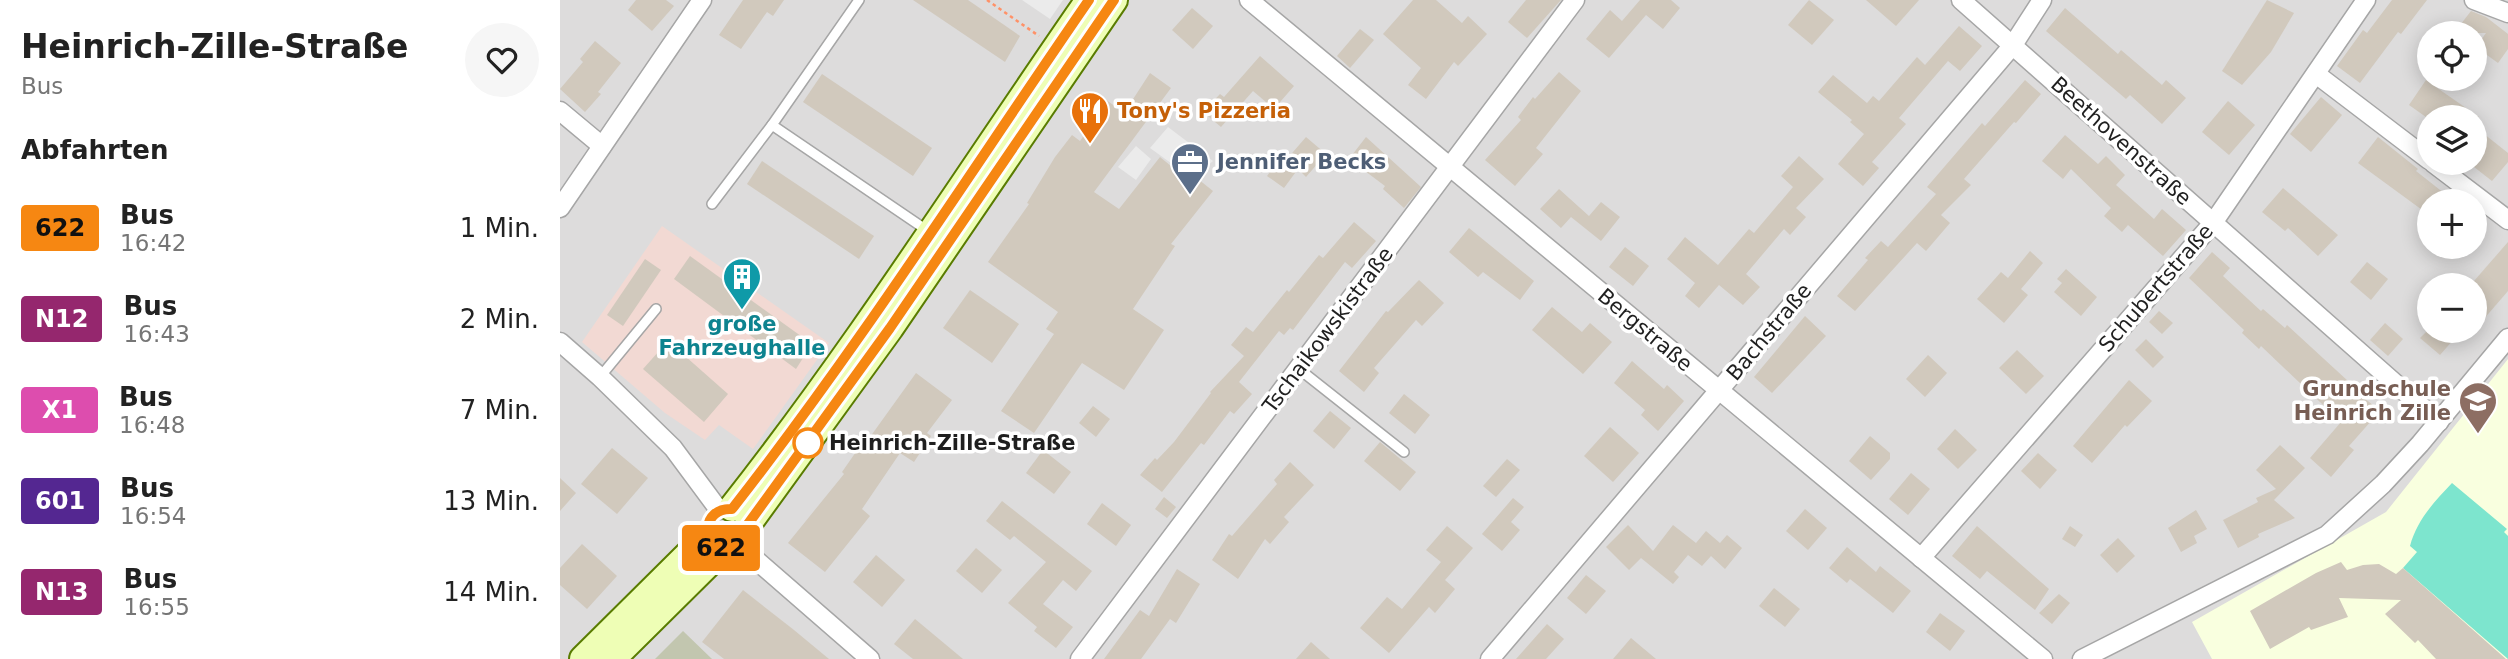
<!DOCTYPE html>
<html lang="de">
<head>
<meta charset="utf-8">
<style>
	body { margin:0; font-family:"DejaVu Sans",sans-serif; background:#f6f6f6; color:#222; height:100vh; display:flex; flex-direction:column; font-size:26px; white-space:nowrap }
	* { box-sizing:border-box; margin:0 }
	p { font-size:23px; color:#767676 }
	.icon { flex:none; width:38px; height:38px; fill:none; stroke:currentColor; stroke-width:2; stroke-linecap:round; stroke-linejoin:round }
	.map { position:relative; flex:1; overflow:hidden }
	.sheet { display:flex; flex-direction:column; background:#fff; width:560px }
	.sheet>* { flex:none }
	.badge { padding:0 14px; border-radius:5px; font-size:24px; line-height:46px }
	.buttons { position:absolute; left:1857px; top:21px; display:grid; gap:14px }
	.buttons a { display:grid; place-items:center; width:70px; height:70px; border-radius:50%; background:#fff; box-shadow:0 4px 18px #0003; font-size:35px }
	.map>.badge { position:absolute; translate:-50% -50%; box-shadow:0 0 0 4px #fff }
	h2 { padding:0 21px; font-size:26px; line-height:63px }
	.round { display:grid; place-items:center; flex:none; width:74px; height:74px; border-radius:37px; background:#f6f6f6 }
	.headline { display:flex; align-items:center; justify-content:space-between; height:119px; padding:0 21px }
	h1 { font-size:33px; font-weight:600; line-height:52px }
	ul { padding:0; list-style:none }
	li { display:flex; align-items:center; gap:21px; height:91px; padding:0 21px }
	li div { flex:1 }
	li b { display:block; font-size:26px }
	li em { font-style:normal }
	li .badge { min-width:77px; font-weight:700; text-align:center }
	main { display:flex; flex:1; min-height:0 }
	.map>svg:first-child { display:block }
</style>
</head>
<body>
<main>
<section class="sheet">
<div class="headline"><div><h1>Heinrich-Zille-Straße</h1><p>Bus</p></div><a class="round"><svg class="icon" aria-label="heart" viewBox="0 0 24 24"><path d="M12 20l-8-8c-3-5 5-10 8-4 3-6 11-1 8 4z"/></svg></a></div>
<h2>Abfahrten</h2>
<ul>
<li><span class="badge" style="background:#f68712;color:#111">622</span><div><b>Bus</b><p>16:42</p></div><em>1 Min.</em></li>
<li><span class="badge" style="background:#95276e;color:#fff">N12</span><div><b>Bus</b><p>16:43</p></div><em>2 Min.</em></li>
<li><span class="badge" style="background:#dd4dae;color:#fff">X1</span><div><b>Bus</b><p>16:48</p></div><em>7 Min.</em></li>
<li><span class="badge" style="background:#542791;color:#fff">601</span><div><b>Bus</b><p>16:54</p></div><em>13 Min.</em></li>
<li><span class="badge" style="background:#95276e;color:#fff">N13</span><div><b>Bus</b><p>16:55</p></div><em>14 Min.</em></li>
</ul>
</section>
<div class="map">
<svg width="1948" height="659" viewBox="0 0 1948 659">
	<rect width="100%" height="100%" fill="#f0eee4"/>
	<!-- residential -->
	<path fill="#dddcdc" fill-rule="evenodd" d="M0,0h1948v659h-1948zM1869,33h45v46h-45zM1869,117h45v46h-45zM1869,201h45v46h-45zM1869,285h45v46h-45z"/>
	<!-- commercial -->
	<path fill="#f2d9d3" d="M102,226l167,117 -76,106 -34,-24 -14,15 -40,-27 -83,-71z"/>
	<!-- education -->
	<path fill="#f9ffdf" d="M1948,359v300h-296l-20,-37 194,-110z"/>
	<!-- construction -->
	<path fill="#c2c6af" d="M123,631l29,28h-57z"/>
	<!-- pitch -->
	<path fill="#7de5ce" d="M1892,483l55,46 -3,3 4,4v123l-105,-91 14,-16 -7,-6c7,-26 24,-44 42,-63z"/>
	<!-- parking -->
	<g fill="#ebebeb">
		<path d="M462,0h41l-13,19z"/>
		<path d="M608,127l45,34 -20,18 -43,-31z"/>
		<path d="M576,146l15,13 -15,21 -18,-13z"/>
	</g>
	<!-- building -->
	<g fill="#d1c9bd">
		<path d="M76,0h30l8,6 -22,25 -24,-21z"/>
		<path d="M183,0h41l-11,16 -6,-4 -26,37 -22,-14z"/>
		<path d="M353,0h55l52,36 -15,26z"/>
		<path d="M853,0h23l26,23 6,-7 19,18 -29,32 -4,-4 -28,37 -18,-14 13,-17 -38,-34z"/>
		<path d="M966,0h35l-34,38 -19,-16z"/>
		<path d="M1080,0h31l9,8 -17,21 -17,-14 -37,43 -23,-19 24,-29 12,11z"/>
		<path d="M1249,0l25,20 -22,25 -24,-20z"/>
		<path d="M1306,0h53l-23,26z"/>
		<path d="M1707,0l27,13 -23,39 -29,33 -20,-14z"/>
		<path d="M1832,0h35l-26,34 -3,-2 -38,51 -23,-17 26,-36 4,3z"/>
		<path d="M632,8l21,18 -20,23 -21,-19z"/>
		<path d="M1505,8l53,46 3,-4 41,35 4,-5 20,18 -24,26 -32,-29 -4,4 -80,-68z"/>
		<path d="M1911,11l15,6 22,17v15l-10,14 -22,-16 10,-14h-32z"/>
		<path d="M1399,26l23,20 -22,25 -12,-10 -49,57 7,6 -34,38 7,6 -16,18 -25,-22 26,-30 -14,-12 2,-2 -34,-28 15,-17 34,28 6,-7 6,5 38,-44 8,8z"/>
		<path d="M800,29l14,11 -24,28 -13,-12z"/>
		<path d="M35,41l26,22 -23,29 3,2 -16,18 -25,-23 23,-27 -3,-3z"/>
		<path d="M700,56l34,30 -20,23 -21,-18 -32,36 -18,-15 17,-18 4,3z"/>
		<path d="M999,72l22,19 -45,57 7,6 -28,32 -30,-26 36,-40 -3,-3 15,-20 2,2z"/>
		<path d="M590,73l21,15 -77,104 25,17 41,-52 34,28 4,-6 15,12 -42,53 4,2 -42,63 31,21 -40,60 -42,-27 -48,70 -33,-22 53,-77 -8,-5 12,-17 -70,-50 41,-58 -2,-1 28,-46 17,-22 8,6 15,-21 -11,-8 13,-19 27,20z"/>
		<path d="M262,74l110,74 -19,28 -110,-74z"/>
		<path d="M1465,80l16,14 -25,29 -2,-1 -50,57 7,6 -30,30 9,8 -24,28 -9,-8 -62,68 -18,-15 31,-36 -3,-2 16,-17 7,6 48,-53 -9,-7 55,-64 3,3z"/>
		<path d="M1866,80l17,12 36,25h-53l-17,-12z"/>
		<path d="M1761,97l21,18 -31,37 -21,-18z"/>
		<path d="M1668,101l27,24 -26,30 -27,-23z"/>
		<path d="M1914,126l34,27v9l-16,19 -23,-18h9l-4,-3z"/>
		<path d="M1505,135l33,29 8,-8 19,19 -9,10 38,34 8,-10 24,21 -23,26 -35,-31 -6,7 -18,-16 7,-8 -40,-39 -8,10 -21,-18z"/>
		<path d="M746,137l20,17 -20,23 -8,-8 -14,19 -17,-12 9,-12 4,3z"/>
		<path d="M806,137l55,50 -17,21 -21,-19 2,-3 -36,-27z"/>
		<path d="M1818,137l40,32 -2,2 38,30h-25v14l-71,-52z"/>
		<path d="M1239,156l25,23 -28,29 10,9 -16,18 -6,-6 -38,45 14,13 -17,18 -24,-20 -20,23 -14,-12 10,-13 -28,-24 18,-22 33,28 31,-36 5,4 39,-46 -12,-11z"/>
		<path d="M202,161l112,75 -15,23 -112,-75z"/>
		<path d="M1723,188l55,47 -20,21 -30,-28 -3,3 -23,-19z"/>
		<path d="M999,189l30,27 12,-14 19,15 -19,24 -30,-24 -10,11 -21,-19z"/>
		<path d="M794,222l22,19 -24,27 -7,-6 -52,68 -3,-2 -6,7 -5,-4 -40,51 13,12 -18,20 -4,-3 -26,34 -3,-2 -39,49 -22,-17 15,-17 2,2 17,-18 37,-49 -1,-1 34,-36 -13,-11 15,-18 7,5 34,-42 2,2 30,-37 4,3z"/>
		<path d="M909,228l65,53 -14,19 -37,-28 -5,5 -29,-25z"/>
		<path d="M1948,242v49l-25,29 -9,-7v-32z"/>
		<path d="M1065,247l24,19 -16,20 -24,-19z"/>
		<path d="M1470,251l13,12 -22,26 7,6 -24,28 -27,-24 24,-27 7,6z"/>
		<path d="M1652,252l18,16 -7,8 38,35 2,-2 22,19 2,-3 61,56 -2,2 34,28 -31,35 5,4 -23,27 -21,-19 31,-36 -80,-76 -2,3 -17,-16 2,-3 -55,-52z"/>
		<path d="M130,256l122,88 -16,25 -122,-90z"/>
		<path d="M85,259l16,11 -38,56 -16,-11z"/>
		<path d="M1807,262l21,17 -17,21 -21,-18z"/>
		<path d="M1506,269l31,28 -16,19 -27,-24 8,-9 -5,-4z"/>
		<path d="M859,280l25,23 -22,23 -6,-6 -42,48 5,5 -15,19 -25,-21 47,-60 2,1z"/>
		<path d="M410,290l49,34 -27,39 -49,-35z"/>
		<path d="M992,307l30,25 8,-9 22,19 -29,32 -51,-44z"/>
		<path d="M1599,311l14,12 -11,11 -13,-12z"/>
		<path d="M1245,316l21,20 -54,57 -18,-16z"/>
		<path d="M1825,323l18,16 -15,17 -18,-16z"/>
		<path d="M1867,331h34l-21,24 -20,-17z"/>
		<path d="M1586,339l18,18 -11,11 -18,-18z"/>
		<path d="M108,341l60,53 -24,28 -61,-53z"/>
		<path d="M1457,350l27,26 -18,18 -27,-26z"/>
		<path d="M1368,355l19,18 -22,24 -19,-18z"/>
		<path d="M1072,361l32,28 3,-4 17,16 -26,30 -17,-16 4,-5 -31,-27z"/>
		<path d="M356,373l36,27 -25,33 4,3 -17,26 -14,-9 -38,56 8,7 -45,56 -37,-29 56,-69 -2,-2 16,-23 2,2z"/>
		<path d="M1569,380l23,21 -25,26 -2,-2 -33,38 -19,-17z"/>
		<path d="M844,394l26,21 -15,19 -26,-21z"/>
		<path d="M533,406l17,13 -14,18 -17,-14z"/>
		<path d="M770,411l21,17 -17,21 -21,-18z"/>
		<path d="M1050,427l29,26 -26,29 -29,-26z"/>
		<path d="M1395,429l22,21 -19,19 -21,-20z"/>
		<path d="M1310,436l20,17v6l-19,21 -22,-19z"/>
		<path d="M820,442l36,30 -16,19 -36,-30z"/>
		<path d="M1720,445l25,23 -31,32 21,18 -37,16 1,3 -21,11 -15,-28 35,-18 -2,-4 20,-9 -20,-19z"/>
		<path d="M52,448l36,30 -31,36 -36,-30z"/>
		<path d="M483,450l28,22 -17,22 -28,-21z"/>
		<path d="M1478,453l19,17 -17,19 -19,-18z"/>
		<path d="M947,459l13,11 -24,27 -13,-11z"/>
		<path d="M730,462l24,23 -30,32 5,5 -19,22 -5,-5 -27,40 -26,-19 17,-26 3,2 45,-52 -3,-4z"/>
		<path d="M1351,473l19,16 -22,26 -19,-16z"/>
		<path d="M0,478l16,15 -16,18z"/>
		<path d="M604,497l12,10 -9,11 -12,-9z"/>
		<path d="M953,498l11,9 -13,15 9,8 -18,21 -20,-17z"/>
		<path d="M442,501l90,70 -16,20 -13,-11 -20,24 30,23 -17,21 -22,-17 3,-4 -29,-24 38,-41 -32,-26 -4,4 -24,-19z"/>
		<path d="M542,503l29,22 -15,21 -29,-22z"/>
		<path d="M1245,509l22,19 -19,22 -22,-19z"/>
		<path d="M1636,510l11,19 -13,7 3,7 -16,9 -13,-24z"/>
		<path d="M1068,525l25,26 20,-26 23,18 10,-12 14,12 7,-8 15,13 -17,21 -14,-13 -9,10 -14,-11 -14,17 5,5 -6,7 -32,-26 -12,12 -23,-23z"/>
		<path d="M887,526l26,22 -28,32 10,9 -20,24 -6,-6 -40,46 -29,-25 27,-31 15,12 39,-47 -15,-12z"/>
		<path d="M1417,526l72,63 -14,21 -48,-39 -7,8 -28,-23z"/>
		<path d="M1510,526l13,9 -8,12 -13,-8z"/>
		<path d="M1558,538l17,18 -18,17 -17,-18z"/>
		<path d="M22,544l35,32 -30,33 -27,-24v-17z"/>
		<path d="M1287,547l29,25 4,-6 31,25 -18,22 -43,-34 -3,4 -18,-15z"/>
		<path d="M416,548l26,22 -20,23 -26,-22z"/>
		<path d="M316,555l29,25 -23,27 -29,-25z"/>
		<path d="M1781,562l6,8 16,-5 16,-1 17,10 7,-6 103,91h-70l-18,-19 -3,3 -30,-29 16,-14 -62,-2 9,19 -37,13 -2,-3 -39,22 -20,-38 66,-38z"/>
		<path d="M617,569l23,15 -24,39 -6,-4 -29,40h-37l36,-49 9,6z"/>
		<path d="M1026,575l20,16 -20,23 -19,-16z"/>
		<path d="M1214,588l26,21 -15,18 -26,-21z"/>
		<path d="M183,590l51,40 35,29h-105l-22,-17z"/>
		<path d="M1499,594l11,9 -18,21 -13,-11z"/>
		<path d="M1380,613l25,18 -15,20 -24,-19z"/>
		<path d="M355,619l48,40h-50l-19,-15z"/>
		<path d="M987,624l17,15 -18,20h-30z"/>
		<path d="M1071,638l25,21h-43z"/>
		<path d="M751,642l19,17h-34z"/>
	</g>
	<g fill="none" stroke-linecap="round" stroke-linejoin="round">
		<defs>
			<g id="lane">
				<path d="M299,0l-87,125 156,106"/>
				<path d="M152,204l60,-79"/>
				<path d="M739,369l105,83"/>
				<path d="M40,377l56,-68"/>
			</g>
			<g id="street">
				<path d="M689,0l794,659"/>
				<path d="M1401,0l478,422"/>
				<path d="M1914,0l34,13"/>
				<path d="M1756,74l113,86"/>
				<path d="M0,111l42,35"/>
				<path d="M1873,163l75,57"/>
				<path d="M0,208l142,-208"/>
				<path d="M0,342l40,35 73,71 46,62"/>
				<path d="M180,546l130,113"/>
				<path d="M1361,558l292,-335 153,-223"/>
				<path d="M520,659l495,-659"/>
				<path d="M930,659l523,-614 29,-45"/>
				<path d="M1522,659l245,-124 56,-51 37,-40 88,-106"/>
			</g>
			<g id="secondary">
				<path d="M172,508c128,-162 239,-338 357,-508"/>
				<path d="M188,524l142,-196 224,-328"/>
				<path d="M23,659l125,-124"/>
				<path d="M52,659l111,-110"/>
			</g>
		</defs>
		<!-- lane casing -->
		<use href="#lane" stroke="#a6a6a6" stroke-width="12"/>
		<!-- street casing -->
		<use href="#street" stroke="#a6a6a6" stroke-width="21"/>
		<!-- secondary casing -->
		<use href="#secondary" stroke="#597c00" stroke-width="30"/>
		<!-- path -->
		<path stroke="#ff9167" stroke-width="2.5" stroke-dasharray="3.5 3.5" stroke-linecap="butt" d="M427,0l52,36"/>
		<!-- lane -->
		<use href="#lane" stroke="#fff" stroke-width="9"/>
		<!-- street -->
		<use href="#street" stroke="#fff" stroke-width="18"/>
		<!-- secondary -->
		<use href="#secondary" stroke="#eefeb5" stroke-width="26"/>
	</g>
	<g fill="none" stroke-linecap="round" stroke-linejoin="round">
		<defs>
			<path id="line" d="M529,0c-118,171 -229,346 -357,509 -30,-2 -33,38 -3,41l15,-9 4,-17 142,-196 224,-328"/>
		</defs>
		<!-- line casing -->
		<use href="#line" stroke="#fff" stroke-width="16"/>
		<!-- line -->
		<use href="#line" stroke="#f68712" stroke-width="10"/>
	</g>
	<!-- icons -->
	<defs>
		<symbol id="restaurant-pin" viewBox="-11 -11 22 30"><path d="M0 17L-7.5 6A9.5 9.5 0 1 1 7.5 6Z" fill="#e8710a" stroke="#fff"/><path d="M-5-6h1v4h1v-4h1v4h1v-4h1v5L-1.5 .5V6h-2V.5L-5-1ZM5-6V6H3V1.5H1.5Q1.5-4 5-6Z" fill="#fff"/></symbol>
		<symbol id="office-pin" viewBox="-11 -11 22 30"><path d="M0 17L-7.5 6A9.5 9.5 0 1 1 7.5 6Z" fill="#5c6f8a" stroke="#fff"/><path d="M-6-3h4V-5.5h4V-3h4V5H-6ZM-1-4.5V-3h2v-1.5ZM-6 0V1H6V0Z" fill="#fff"/></symbol>
		<symbol id="building-pin" viewBox="-11 -11 22 30"><path d="M0 17L-7.5 6A9.5 9.5 0 1 1 7.5 6Z" fill="#0f9aa8" stroke="#fff"/><path d="M-4-6H4V6H1V3H-1V6H-4ZM-2.5-4.3h1.7v1.8h-1.7ZM.8-4.3h1.7v1.8H.8ZM-2.5-1h1.7V.8h-1.7ZM.8-1h1.7V.8H.8Z" fill="#fff"/></symbol>
		<symbol id="school-pin" viewBox="-11 -11 22 30"><path d="M0 17L-7.5 6A9.5 9.5 0 1 1 7.5 6Z" fill="#8d6e63" stroke="#fff"/><path d="M0-5L7-2L0 1L-7-2ZM-4 1L0 2.5L4 1V4Q0 6-4 4Z" fill="#fff"/></symbol>
	</defs>
	<g fill-rule="evenodd">
		<use href="#restaurant-pin" x="508" y="89" width="44" height="60"/>
		<use href="#office-pin" x="608" y="140" width="44" height="60"/>
		<use href="#building-pin" x="160" y="255" width="44" height="60"/>
		<use href="#school-pin" x="1896" y="379" width="44" height="60"/>
	</g>
	<!-- markers -->
	<circle fill="#fff" stroke="#f68712" stroke-width="3.5" cx="248" cy="443" r="14"/>
	<g text-anchor="middle" stroke-width="7" stroke-linejoin="round" paint-order="stroke">
		<!-- food labels -->
		<g font-size="21" font-weight="bold" fill="#c56008" stroke="#fff" text-anchor="start">
			<text x="557" y="118">Tony's Pizzeria</text>
		</g>
		<!-- street labels -->
		<g font-size="21" fill="#1f1f1f" stroke="#fff">
			<text transform="translate(1561 141) rotate(42)" y="7">Beethovenstraße</text>
			<text transform="translate(1596 288) rotate(-49)" y="7">Schubertstraße</text>
			<text transform="translate(768 330) rotate(-53)" y="7">Tschaikowskistraße</text>
			<text transform="translate(1085 330) rotate(40)" y="7">Bergstraße</text>
			<text transform="translate(1209 332) rotate(-50)" y="7">Bachstraße</text>
		</g>
		<!-- service labels -->
		<g font-size="21" font-weight="bold" fill="#4e5e75" stroke="#fff" text-anchor="start">
			<text x="657" y="169">Jennifer Becks</text>
		</g>
		<!-- culture labels -->
		<g font-size="21" font-weight="bold" fill="#0d838f" stroke="#fff">
			<text x="182" y="331">große<tspan x="182" dy="24">Fahrzeughalle</tspan></text>
		</g>
		<!-- education labels -->
		<g font-size="21" font-weight="bold" fill="#785e54" stroke="#fff" text-anchor="end">
			<text x="1891" y="396">Grundschule<tspan x="1891" dy="24">Heinrich Zille</tspan></text>
		</g>
		<!-- stop labels -->
		<g font-size="21" font-weight="bold" fill="#1f1f1f" stroke="#fff" text-anchor="start">
			<text x="269" y="450">Heinrich-Zille-Straße</text>
		</g>
	</g>
</svg>
<div class="buttons">
<a><svg class="icon" aria-label="locate" viewBox="0 0 24 24"><circle cx="12" cy="12" r="6"/><path d="M12 2v4M12 18v4M2 12h4M18 12h4"/></svg></a>
<a><svg class="icon" aria-label="layers" viewBox="0 0 24 24"><path d="M12 4l9 5-9 5-9-5zM3 14l9 5 9-5"/></svg></a>
<a>+</a>
<a>−</a>
</div>
<b class="badge" style="left:161px;top:548px;background:#f68712;color:#111">622</b>
</div>
</main>
</body>
</html>
